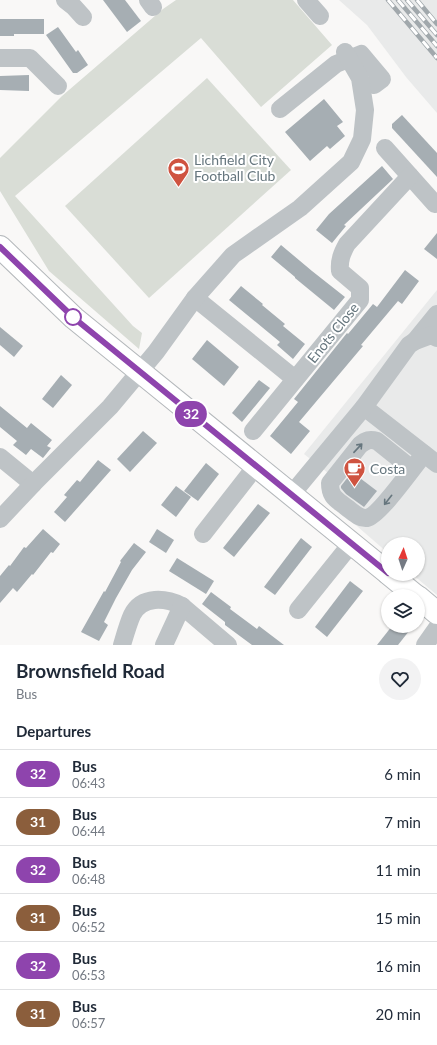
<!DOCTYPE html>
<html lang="en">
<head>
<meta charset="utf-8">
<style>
	body { margin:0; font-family:Lato,sans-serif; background:#f2f2f3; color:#1f2937; height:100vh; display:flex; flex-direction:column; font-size:15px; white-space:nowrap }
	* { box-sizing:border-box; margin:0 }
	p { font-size:13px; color:#747a83 }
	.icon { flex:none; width:22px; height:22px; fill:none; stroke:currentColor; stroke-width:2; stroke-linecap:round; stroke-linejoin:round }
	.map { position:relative; height:645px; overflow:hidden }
	.panel { display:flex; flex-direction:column; background:#fff; flex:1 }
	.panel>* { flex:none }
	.badge { padding:0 8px; border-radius:13px; font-size:14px; line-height:26px }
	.needle { width:26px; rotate:3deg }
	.tools { position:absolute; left:381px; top:537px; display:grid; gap:8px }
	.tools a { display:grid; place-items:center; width:44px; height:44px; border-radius:50%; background:#fff; box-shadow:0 1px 3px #0004; font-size:20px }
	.map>.badge { position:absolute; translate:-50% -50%; box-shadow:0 0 0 2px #fff }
	h2 { padding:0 16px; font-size:15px; line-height:36px }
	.round { display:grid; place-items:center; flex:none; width:42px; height:42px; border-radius:21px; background:#f2f2f3 }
	.summary { display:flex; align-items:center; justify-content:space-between; height:68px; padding:0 16px }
	h1 { font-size:19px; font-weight:700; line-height:30px }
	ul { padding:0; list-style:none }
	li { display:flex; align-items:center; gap:12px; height:48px; padding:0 16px; border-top:1px solid #e0e1e3 }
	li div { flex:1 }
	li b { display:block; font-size:15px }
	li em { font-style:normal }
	li .badge { min-width:44px; font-weight:700; text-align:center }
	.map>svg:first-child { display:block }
</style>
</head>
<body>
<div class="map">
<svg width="437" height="645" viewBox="0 0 437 645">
	<rect width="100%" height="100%" fill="#f9f8f7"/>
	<!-- built -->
	<g fill="#e9eaea">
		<path d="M339,0h98v113l-31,-36 -39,-52z"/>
		<path d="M437,290v305l-25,-21h6v-30h-30v9l-61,-53 1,-27 -24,-19z"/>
	</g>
	<!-- green -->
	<g fill="#d9ddd6">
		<path d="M176,0h117l39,45 -71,62 -60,-69 -186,158 118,130 9,7 -3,16 -90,-78 -49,-80v-33l62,-62 101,-87z"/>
		<path d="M207,78l84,92 -142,128 -84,-92z"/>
	</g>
	<!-- building -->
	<g fill="#a6aeb3">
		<path d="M103,0h22l16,21 -14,11z"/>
		<path d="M0,19h44v15h-30v2h-14z"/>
		<path d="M58,27l18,25 2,-2 10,15 -11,8h-4l-27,-38z"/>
		<path d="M29,75v16l-29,-1v-14z"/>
		<path d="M324,99l19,23 -6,4 8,10 -15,13 -3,-3 -17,15 -25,-29z"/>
		<path d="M402,115l35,38v24l-45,-49v-4z"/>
		<path d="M382,166l11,13 -49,46 2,1 -14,17 -16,-13 13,-16z"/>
		<path d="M437,233v26l-13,-10z"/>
		<path d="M281,245l31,26 33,26 -11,13 -39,-32v-1l-24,-20z"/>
		<path d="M405,270l14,11 -17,23 -4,-3 -37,44 2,1 -64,76 11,9 -19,23 -21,-18 28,-34 -4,-3 53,-66 1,1 25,-30 4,3z"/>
		<path d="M241,286l22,18 -1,1 23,19 -2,2 22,18 -12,15 -16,-14 3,-3 -51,-42z"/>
		<path d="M0,327l23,19 -9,11 -14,-12z"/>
		<path d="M207,340l32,27 -15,19 -32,-27z"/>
		<path d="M61,375l11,10 -19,23 -11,-9z"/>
		<path d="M259,380l11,8 -28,34 -10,-9z"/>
		<path d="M0,406l27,22 4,-5 21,17 -5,6 4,2 -8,10 -12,-9 -5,6 -13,-10 4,-4 -17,-14z"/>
		<path d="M143,431l14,12 -27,29 -13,-13z"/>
		<path d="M98,460l13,10 -46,52 -11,-10 13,-15 -3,-2 13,-15 3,2z"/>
		<path d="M206,463l13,11 -21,27 -14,-10z"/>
		<path d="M352,472l25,19 -13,16 -18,-13 -5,-6v-2z"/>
		<path d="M176,486l15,11 -15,20 -15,-12z"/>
		<path d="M258,504l12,9 -36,44 -11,-9z"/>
		<path d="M43,529l17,15 -7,9 -2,-1 -18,23 -1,-1 -15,18 -4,-4 -13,15v-27l9,-11 1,1 14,-19 2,1z"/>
		<path d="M157,529l17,11 -8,13 -17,-11z"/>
		<path d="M301,538l11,9 -37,48 -11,-8z"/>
		<path d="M134,543l12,9 -14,18 -16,28 -12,24 4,3 -9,16 -18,-9 23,-41 1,1 16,-30 -1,-1z"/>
		<path d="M177,558l37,23 -8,13 -37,-23z"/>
		<path d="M350,581l13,10 -36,46 -12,-10z"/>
		<path d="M211,592l20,15 -1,2 27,20 2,-3 25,19h-32l-27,-20v-3l-23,-18z"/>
		<path d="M392,626h21l-15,19h-21z"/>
	</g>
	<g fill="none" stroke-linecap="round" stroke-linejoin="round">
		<defs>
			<g id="highway">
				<path d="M0,247l74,71 314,255"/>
				<path d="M389,574l27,22"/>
				<path d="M418,597l19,16"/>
			</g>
		</defs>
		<!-- highway casing -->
		<use href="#highway" stroke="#b4b8bb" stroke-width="24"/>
		<!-- minor -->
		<g stroke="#bec3c6" stroke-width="18">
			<path d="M65,0l9,7 9,10"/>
			<path d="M148,0l5,7"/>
			<path d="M306,0l14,16"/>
			<path d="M0,58h30l28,28"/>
			<path d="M280,109l56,-45 25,-10 21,25 -8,6"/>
			<path d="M385,148l50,56"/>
			<path d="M195,298l100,81"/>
			<path d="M415,341l22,-27"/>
			<path d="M364,407l73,57"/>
			<path d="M253,431l107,-131v-12l-20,-17c-1,-11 2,-18 7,-27l63,-68"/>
			<path d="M0,457l33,27"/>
			<path d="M412,469l-35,-28c-7,-2 -11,-1 -17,4l-30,38c0,14 6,16 16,24 6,4 13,12 21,11 12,-2 47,-52 57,-64"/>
			<path d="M291,495l73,-88 45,-62 6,-4 16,-6 6,3"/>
			<path d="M0,519l33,-35 77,-77 46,-55 39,-54 38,-43 67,-47 51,-46 11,-23 3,-29 -5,-32 -15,-26"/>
			<path d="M203,534l53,-68"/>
			<path d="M298,610l53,-66"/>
			<path d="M122,645c3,-10 6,-21 10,-30 10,-20 34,-17 50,-9l46,39"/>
			<path d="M164,645l18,-39"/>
			<path d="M425,645l12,-17"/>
		</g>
		<!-- highway -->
		<use href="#highway" stroke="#fff" stroke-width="22"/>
		<defs>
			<g id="rail">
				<path d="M388,0l49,58"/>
				<path d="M398,0l39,46"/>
				<path d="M407,0l30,35"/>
				<path d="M417,0l20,24"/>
			</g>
		</defs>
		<!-- rail casing -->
		<use href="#rail" stroke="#a1a8ac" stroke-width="4.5"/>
		<!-- rail -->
		<use href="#rail" stroke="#fff" stroke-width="3" stroke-dasharray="9" stroke-linecap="butt"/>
	</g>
	<!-- one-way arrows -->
	<defs><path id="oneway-shaft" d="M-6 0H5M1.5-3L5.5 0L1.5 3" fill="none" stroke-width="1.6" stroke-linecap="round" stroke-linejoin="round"/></defs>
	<g stroke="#66767e">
		<use href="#oneway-shaft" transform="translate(358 448) rotate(-47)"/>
		<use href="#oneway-shaft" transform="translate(388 500) rotate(128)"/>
	</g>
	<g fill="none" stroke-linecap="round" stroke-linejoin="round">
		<defs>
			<path id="line" d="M0,247l74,71 314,255"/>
		</defs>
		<!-- line casing -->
		<use href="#line" stroke="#fff" stroke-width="9"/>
		<!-- line -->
		<use href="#line" stroke="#8e44ad" stroke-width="6"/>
	</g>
	<!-- icons -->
	<defs>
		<symbol id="stadium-pin" viewBox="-11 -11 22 30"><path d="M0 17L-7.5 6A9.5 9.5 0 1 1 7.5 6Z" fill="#cf5340" stroke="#fff"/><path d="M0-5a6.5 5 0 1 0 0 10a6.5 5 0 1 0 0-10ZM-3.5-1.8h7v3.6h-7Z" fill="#fff"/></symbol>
		<symbol id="cafe-pin" viewBox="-11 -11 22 30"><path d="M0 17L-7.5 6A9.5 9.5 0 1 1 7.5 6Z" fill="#cf5340" stroke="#fff"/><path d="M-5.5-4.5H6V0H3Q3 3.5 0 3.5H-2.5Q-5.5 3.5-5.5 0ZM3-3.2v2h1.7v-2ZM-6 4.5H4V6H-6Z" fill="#fff"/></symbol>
	</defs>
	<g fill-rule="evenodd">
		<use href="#stadium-pin" x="166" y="156" width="25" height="34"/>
		<use href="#cafe-pin" x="342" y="456" width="25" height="34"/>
	</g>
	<!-- markers -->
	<circle fill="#fff" stroke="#8e44ad" stroke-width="2" cx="73" cy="317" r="8"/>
	<g text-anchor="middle" stroke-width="4" stroke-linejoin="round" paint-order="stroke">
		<!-- poi labels -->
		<g font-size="14" fill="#66767e" stroke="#fff" text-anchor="start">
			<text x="194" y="165">Lichfield City<tspan x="194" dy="16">Football Club</tspan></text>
			<text x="370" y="474">Costa</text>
		</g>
		<!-- street labels -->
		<g font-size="14" fill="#66767e" stroke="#fff">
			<text transform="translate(333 333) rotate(-51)" y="5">Enots Close</text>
		</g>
	</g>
</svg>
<div class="tools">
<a><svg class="needle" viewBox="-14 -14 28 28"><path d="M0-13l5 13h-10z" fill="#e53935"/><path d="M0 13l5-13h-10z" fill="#747a83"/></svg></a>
<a><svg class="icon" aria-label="layers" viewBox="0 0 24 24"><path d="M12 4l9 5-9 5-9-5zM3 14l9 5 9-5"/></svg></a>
</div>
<b class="badge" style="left:191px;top:414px;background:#8e44ad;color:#fff">32</b>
</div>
<section class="panel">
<div class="summary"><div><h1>Brownsfield Road</h1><p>Bus</p></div><a class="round"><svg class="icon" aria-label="heart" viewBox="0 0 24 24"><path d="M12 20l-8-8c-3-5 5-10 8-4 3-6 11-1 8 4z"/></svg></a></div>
<h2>Departures</h2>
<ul>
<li><span class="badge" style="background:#8e44ad;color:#fff">32</span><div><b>Bus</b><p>06:43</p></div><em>6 min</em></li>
<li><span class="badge" style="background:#8b5e3c;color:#fff">31</span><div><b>Bus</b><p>06:44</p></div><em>7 min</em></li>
<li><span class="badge" style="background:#8e44ad;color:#fff">32</span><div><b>Bus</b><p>06:48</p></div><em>11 min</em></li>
<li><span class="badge" style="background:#8b5e3c;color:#fff">31</span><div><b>Bus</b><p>06:52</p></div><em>15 min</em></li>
<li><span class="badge" style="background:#8e44ad;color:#fff">32</span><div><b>Bus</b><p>06:53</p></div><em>16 min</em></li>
<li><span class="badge" style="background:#8b5e3c;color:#fff">31</span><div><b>Bus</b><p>06:57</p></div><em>20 min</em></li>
</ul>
</section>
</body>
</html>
